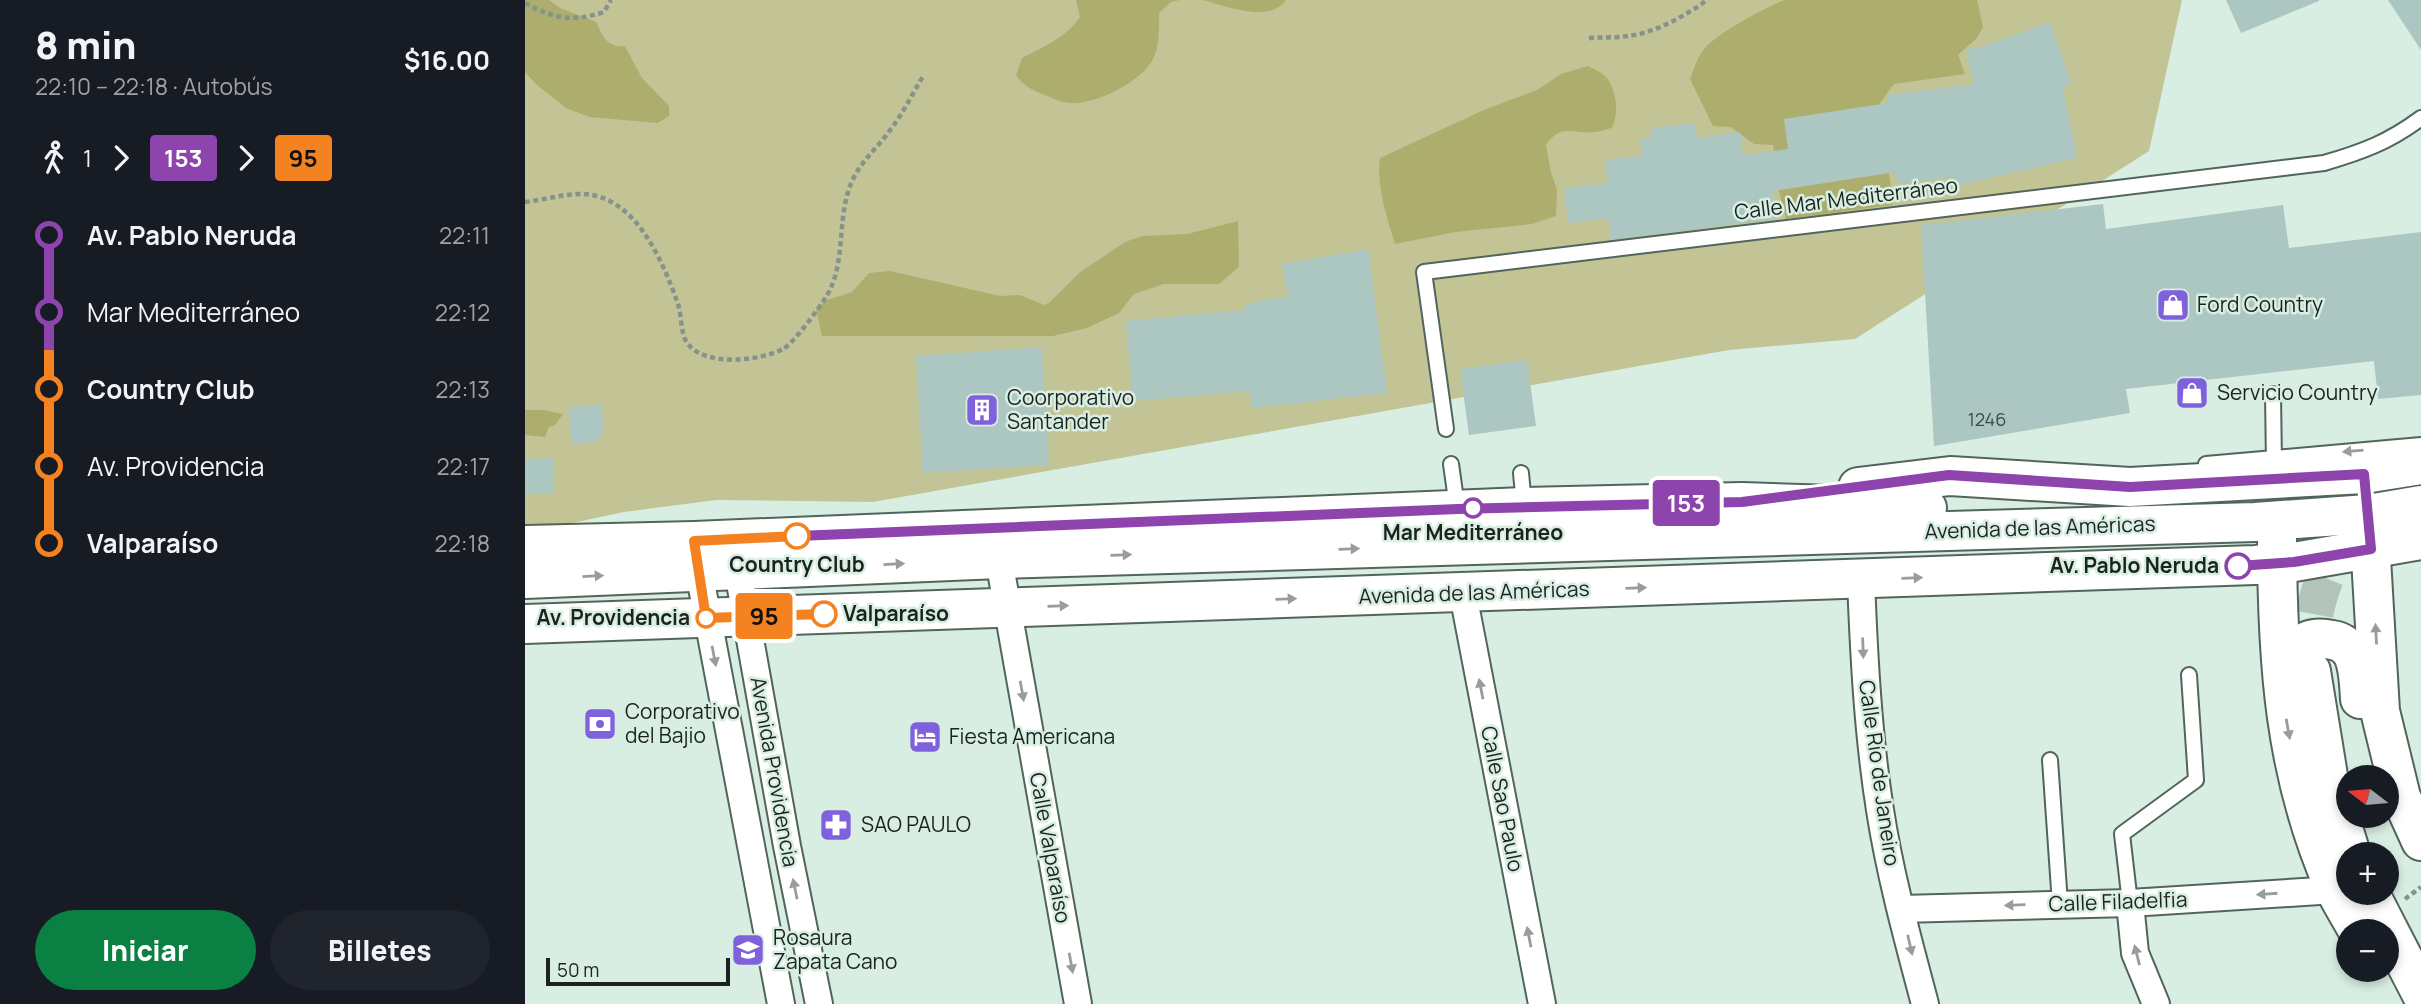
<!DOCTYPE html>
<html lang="es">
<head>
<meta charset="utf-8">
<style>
	body { margin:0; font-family:Manrope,sans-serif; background:#20242c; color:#f1f3f6; height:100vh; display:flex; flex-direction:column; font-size:26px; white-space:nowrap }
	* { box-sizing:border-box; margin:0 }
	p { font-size:23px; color:#9ea1a6 }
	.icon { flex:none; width:38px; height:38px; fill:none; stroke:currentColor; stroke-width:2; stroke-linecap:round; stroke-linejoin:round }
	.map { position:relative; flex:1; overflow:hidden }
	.side { display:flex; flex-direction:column; background:#171b24; width:525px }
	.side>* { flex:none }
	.badge { padding:0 14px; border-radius:5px; font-size:24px; line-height:46px }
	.needle { width:46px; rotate:286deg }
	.tools { position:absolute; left:1811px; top:765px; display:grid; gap:14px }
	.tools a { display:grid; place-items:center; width:63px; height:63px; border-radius:50%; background:#171b24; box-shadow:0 4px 10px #0003; font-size:35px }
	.scale { position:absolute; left:21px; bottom:18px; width:184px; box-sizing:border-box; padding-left:7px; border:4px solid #1b231f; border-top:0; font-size:19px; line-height:24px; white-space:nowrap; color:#1b231f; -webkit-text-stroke:5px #d9eee2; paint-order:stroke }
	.map>.badge { position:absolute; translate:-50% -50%; box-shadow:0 0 0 4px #fff }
	.legs { display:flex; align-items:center; gap:10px; height:77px; padding:0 35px; font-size:23px }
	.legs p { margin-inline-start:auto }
	.head { display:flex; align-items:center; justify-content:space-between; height:119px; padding:0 35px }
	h1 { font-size:38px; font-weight:800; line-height:52px }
	.button { display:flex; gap:14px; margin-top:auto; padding:14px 35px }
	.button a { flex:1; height:80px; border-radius:42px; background:#0b8043; color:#fff; font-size:28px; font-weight:800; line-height:80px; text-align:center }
	.button a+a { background:#20242c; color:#f1f3f6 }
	ul { padding:0 35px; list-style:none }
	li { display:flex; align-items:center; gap:24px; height:77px; font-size:26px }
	li i { display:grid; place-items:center; width:10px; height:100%; margin:0 9px; background:currentColor }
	li i::after { content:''; width:18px; height:18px; margin:-9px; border:5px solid; border-radius:50%; background:#171b24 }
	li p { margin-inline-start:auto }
	li:first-child i { background:linear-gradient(#0000 50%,currentColor 0) }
	li:last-child i { background:linear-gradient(currentColor 50%,#0000 0) }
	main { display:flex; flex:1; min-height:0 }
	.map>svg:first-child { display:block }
</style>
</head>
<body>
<main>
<section class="side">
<div class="head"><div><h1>8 min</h1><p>22:10 – 22:18 · Autobús</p></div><b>$16.00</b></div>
<div class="legs"><svg class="icon" aria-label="walk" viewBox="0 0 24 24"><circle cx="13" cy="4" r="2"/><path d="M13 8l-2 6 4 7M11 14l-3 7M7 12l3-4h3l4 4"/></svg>1<svg class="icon" aria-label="forward" viewBox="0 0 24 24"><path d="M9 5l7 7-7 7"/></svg><b class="badge" style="background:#8e44ad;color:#fff">153</b><svg class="icon" aria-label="forward" viewBox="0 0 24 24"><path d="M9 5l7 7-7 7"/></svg><b class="badge" style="background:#f58220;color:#111">95</b></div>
<ul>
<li><i style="color:#8e44ad"></i><b>Av. Pablo Neruda</b><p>22:11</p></li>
<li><i style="color:#8e44ad"></i><span>Mar Mediterráneo</span><p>22:12</p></li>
<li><i style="color:#f58220"></i><b>Country Club</b><p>22:13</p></li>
<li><i style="color:#f58220"></i><span>Av. Providencia</span><p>22:17</p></li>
<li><i style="color:#f58220"></i><b>Valparaíso</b><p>22:18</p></li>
</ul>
<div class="button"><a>Iniciar</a><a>Billetes</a></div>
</section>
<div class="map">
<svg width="1896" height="1004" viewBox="0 0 1896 1004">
	<rect width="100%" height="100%" fill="#d9eee2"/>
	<!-- green -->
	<path fill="#c3c496" d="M0,0h1657l-33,151 -294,188 -126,11 -856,152 -157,-2 -92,12 -99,21z"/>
	<!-- forest -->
	<g fill="#adae6e">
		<path d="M0,0h24l11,8 36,14c7,14 11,26 29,24l17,32 27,28v10l-11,7 -69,-6 -23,-9 -29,-23 -12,-13z"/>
		<path d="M551,0h104l-9,2 -12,11c0,16 1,34 -7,48 -14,23 -63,48 -90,41 -7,-2 -14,-6 -20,-8 -12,-5 -19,-9 -26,-19l6,-17c21,-11 45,-21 58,-41z"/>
		<path d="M678,0h83c-17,24 -60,6 -83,0z"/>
		<path d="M1259,0h193l6,27 -6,11 -19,17 7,19 -71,10 -14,19 13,102 -107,14 -8,-32 -5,-42 -19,-1 -23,-17 -18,-1 -23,-47c4,-10 7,-21 14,-30 13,-16 61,-41 80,-49z"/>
		<path d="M1063,66c6,3 15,7 19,12 10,14 12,35 5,50 -6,1 -12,4 -18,4 -22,3 -32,-10 -48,13l5,28 6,16 -1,27 -24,8 -76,8 -61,12c-8,-26 -19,-58 -15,-86l106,-49 51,-19 24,-16z"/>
		<path d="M713,221l1,46 -20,17h-55l-30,10 -15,19 -32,15 -34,8h-231l-6,-27 11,-9 25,-8 17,-19 21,-2 110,25 20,-1 24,10 6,-3 29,-29 46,-31 17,-6 45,-2z"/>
		<path d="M0,410h19l19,4 -8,11 -6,2 -4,10 -20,-2z"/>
	</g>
	<!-- building -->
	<g fill="#acc6c2">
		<path d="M1701,0h93v1l-78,32z"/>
		<path d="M1863,0h33v50z"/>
		<path d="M1525,22l21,60 -8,7 14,69 -122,28 -2,-9 -56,7 -1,-12 -123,19 3,28 -165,21 -3,-22 -40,5 -4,-35 44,-5 -3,-23 37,-4 -2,-17 12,-1 -1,-10 44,-5 2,15 43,-6 3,23 45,-6 -4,-30 104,-16 -1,-8 87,-11 -8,-35 18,-3z"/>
		<path d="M1578,204l3,25 177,-24 6,43 132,-16v163l-43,4 -4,-38 -248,28 4,24 -196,33 -13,-221z"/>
		<path d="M843,249l19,144 -136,15 -1,-17 -117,10 -7,-80 119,-11v-6l43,-8 -6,-32z"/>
		<path d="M517,347l7,118 -126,8 -7,-117z"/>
		<path d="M1002,360l9,66 -67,9 -9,-66z"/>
		<path d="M76,404l3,28 -8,9 -23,4 -5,-37z"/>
		<path d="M28,458v35l-28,1v-35z"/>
	</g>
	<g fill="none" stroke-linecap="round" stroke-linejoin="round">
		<!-- secondary-tunnel -->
		<g stroke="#b3c5bb" stroke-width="38" stroke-dasharray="38 19" stroke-linecap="butt">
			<path d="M1715,504l113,-11 38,-6"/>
			<path d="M1786,671c-5,-83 31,-155 110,-185"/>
		</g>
		<defs>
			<g id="lane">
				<path d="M1748,394l1,71"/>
				<path d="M921,429l-22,-157 900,-109c38,-11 65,-21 97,-45"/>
				<path d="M926,464l6,43"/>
				<path d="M1681,464l215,-19"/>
				<path d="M996,473l3,32"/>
				<path d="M1525,760l10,144"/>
				<path d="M1605,903l-8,-69 74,-54 -7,-105"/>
			</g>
			<g id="street">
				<path d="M471,543l82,461"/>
				<path d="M210,555l52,291 32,158"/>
				<path d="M171,556l85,448"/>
				<path d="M1336,580c3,77 7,154 19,230 10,65 28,130 45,194"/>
				<path d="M938,594l79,410"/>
				<path d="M1605,903l5,50 21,51"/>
				<path d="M1376,909l229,-6 205,-13"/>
			</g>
			<g id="secondary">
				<path d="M1333,487l92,-11 180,11 234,-13 57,-9"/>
				<path d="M1844,524l11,187 21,86 20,44"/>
				<path d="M1752,537c0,123 7,238 58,352 6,14 16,28 23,42"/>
				<path d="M0,545l169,-4 830,-34 218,-5 185,6"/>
				<path d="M0,579l474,-20 1256,-37 113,-8 53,-9"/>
				<path d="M0,624l1730,-59 39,-3 127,-22"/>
				<path d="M1786,671l18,111 22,72"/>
				<path d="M1759,686c7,-28 13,-54 48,-46 9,1 17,7 21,15 6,13 6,30 7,44"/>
				<path d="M1844,892l52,101"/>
			</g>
		</defs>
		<!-- lane casing -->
		<use href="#lane" stroke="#52655a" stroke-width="18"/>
		<!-- street casing -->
		<use href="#street" stroke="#52655a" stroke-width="30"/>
		<!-- secondary casing -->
		<use href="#secondary" stroke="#52655a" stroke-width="42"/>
		<!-- path -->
		<g stroke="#84938b" stroke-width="4.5" stroke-dasharray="5 3.5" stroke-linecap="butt">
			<path d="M0,3c29,16 47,19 79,9l7,-12"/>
			<path d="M1064,38c13,-1 26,0 39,-2 27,-3 57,-20 79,-36"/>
			<path d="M0,202c17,-2 35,-7 53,-8 56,-2 84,65 100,110 4,12 2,30 10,40 18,23 71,17 95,5 9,-4 37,-42 43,-52 20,-32 11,-73 23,-108 8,-25 27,-39 42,-60 13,-17 22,-37 33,-54"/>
			<path d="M1880,899l16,-12"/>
		</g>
		<!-- lane -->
		<use href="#lane" stroke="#fff" stroke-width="14"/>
		<!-- street -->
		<use href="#street" stroke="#fff" stroke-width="26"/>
		<!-- secondary -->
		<use href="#secondary" stroke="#fff" stroke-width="38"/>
	</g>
	<!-- one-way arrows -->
	<defs><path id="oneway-solid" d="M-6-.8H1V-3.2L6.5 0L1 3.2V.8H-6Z" transform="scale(1.75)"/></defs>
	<g fill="#989c9a">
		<use href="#oneway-solid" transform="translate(1828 451) rotate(175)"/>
		<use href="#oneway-solid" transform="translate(824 549) rotate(-2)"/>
		<use href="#oneway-solid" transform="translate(596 555) rotate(-2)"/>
		<use href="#oneway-solid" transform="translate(369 564) rotate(-3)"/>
		<use href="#oneway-solid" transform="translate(68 576) rotate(-3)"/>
		<use href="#oneway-solid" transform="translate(1387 578) rotate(-2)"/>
		<use href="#oneway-solid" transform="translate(1111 588) rotate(-2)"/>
		<use href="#oneway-solid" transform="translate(761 599) rotate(-2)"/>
		<use href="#oneway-solid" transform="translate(533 606) rotate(-2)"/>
		<use href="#oneway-solid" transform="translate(1851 634) rotate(-93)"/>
		<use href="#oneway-solid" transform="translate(1338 648) rotate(88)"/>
		<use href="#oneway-solid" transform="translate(189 656) rotate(79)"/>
		<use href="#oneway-solid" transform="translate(956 689) rotate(-101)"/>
		<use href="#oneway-solid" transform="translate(497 691) rotate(80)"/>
		<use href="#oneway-solid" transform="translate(1763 729) rotate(80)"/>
		<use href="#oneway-solid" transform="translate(270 889) rotate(-102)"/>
		<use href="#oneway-solid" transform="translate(1742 894) rotate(176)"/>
		<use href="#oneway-solid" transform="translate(1490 905) rotate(178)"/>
		<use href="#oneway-solid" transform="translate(1004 937) rotate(-101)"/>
		<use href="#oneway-solid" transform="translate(1385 945) rotate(77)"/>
		<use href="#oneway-solid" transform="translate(1612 955) rotate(-104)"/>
		<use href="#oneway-solid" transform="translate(546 963) rotate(80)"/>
	</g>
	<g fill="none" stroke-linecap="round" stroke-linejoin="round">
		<defs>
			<path id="line-1" d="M272,536l661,-27 284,-7 207,-27 181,12 234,-13 7,75 -77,13 -56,4"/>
			<path id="line-2" d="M272,536l-103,5 12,77 118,-4"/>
		</defs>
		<!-- line-1 casing -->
		<use href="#line-1" stroke="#fff" stroke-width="16"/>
		<!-- line-2 casing -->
		<use href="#line-2" stroke="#fff" stroke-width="16"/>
		<!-- line-1 -->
		<use href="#line-1" stroke="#8e44ad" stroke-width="10"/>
		<!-- line-2 -->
		<use href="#line-2" stroke="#f58220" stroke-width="10"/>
	</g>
	<!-- icons -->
	<defs>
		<symbol id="shop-square" viewBox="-11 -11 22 22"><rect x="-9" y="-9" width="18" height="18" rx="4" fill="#7f61dc" stroke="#d9eee2"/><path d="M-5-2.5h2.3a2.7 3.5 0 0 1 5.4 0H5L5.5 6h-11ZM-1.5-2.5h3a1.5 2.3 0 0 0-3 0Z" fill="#fff"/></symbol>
		<symbol id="building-square" viewBox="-11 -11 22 22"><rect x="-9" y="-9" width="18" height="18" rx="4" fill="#7f61dc" stroke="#d9eee2"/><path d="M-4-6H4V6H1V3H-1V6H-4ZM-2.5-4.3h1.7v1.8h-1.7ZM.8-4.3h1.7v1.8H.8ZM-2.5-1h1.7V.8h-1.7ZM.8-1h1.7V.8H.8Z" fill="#fff"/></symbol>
		<symbol id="bank-square" viewBox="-11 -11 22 22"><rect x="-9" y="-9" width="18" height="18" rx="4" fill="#7f61dc" stroke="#d9eee2"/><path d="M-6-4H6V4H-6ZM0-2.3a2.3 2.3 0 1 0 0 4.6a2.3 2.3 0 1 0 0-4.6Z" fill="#fff"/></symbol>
		<symbol id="hotel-square" viewBox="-11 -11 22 22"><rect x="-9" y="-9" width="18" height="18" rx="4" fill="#7f61dc" stroke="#d9eee2"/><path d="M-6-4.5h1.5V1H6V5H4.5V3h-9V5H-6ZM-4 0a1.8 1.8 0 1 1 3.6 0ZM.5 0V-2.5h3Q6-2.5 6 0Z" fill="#fff"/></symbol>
		<symbol id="pharmacy-square" viewBox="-11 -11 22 22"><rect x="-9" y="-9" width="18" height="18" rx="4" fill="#7f61dc" stroke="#d9eee2"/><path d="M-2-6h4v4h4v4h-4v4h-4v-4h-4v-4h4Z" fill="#fff"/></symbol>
		<symbol id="school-square" viewBox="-11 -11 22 22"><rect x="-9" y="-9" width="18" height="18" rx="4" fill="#7f61dc" stroke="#d9eee2"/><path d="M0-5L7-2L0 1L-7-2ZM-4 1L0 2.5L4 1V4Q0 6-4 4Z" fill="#fff"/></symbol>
	</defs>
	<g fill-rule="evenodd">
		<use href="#shop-square" x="1629" y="286" width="38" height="38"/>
		<use href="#shop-square" x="1648" y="374" width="38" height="38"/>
		<use href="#building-square" x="438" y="391" width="38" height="38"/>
		<use href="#bank-square" x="56" y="705" width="38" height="38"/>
		<use href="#hotel-square" x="381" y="718" width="38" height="38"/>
		<use href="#pharmacy-square" x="292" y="806" width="38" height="38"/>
		<use href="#school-square" x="204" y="931" width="38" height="38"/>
	</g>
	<!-- markers -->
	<g fill="#fff" stroke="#8e44ad" stroke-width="3.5">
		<circle cx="948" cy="508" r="9"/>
		<circle cx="1713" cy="566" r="12"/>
	</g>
	<g fill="#fff" stroke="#f58220" stroke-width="3.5">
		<circle cx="272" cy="536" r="12"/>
		<circle cx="299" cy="614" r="12"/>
		<circle cx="181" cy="618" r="9"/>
	</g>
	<g text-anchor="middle" stroke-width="5" stroke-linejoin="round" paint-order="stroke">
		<!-- number labels -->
		<g font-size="18" fill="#3f4c48">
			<text x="1462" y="426">1246</text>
		</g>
		<!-- street labels -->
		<g font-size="21" fill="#1b231f" stroke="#d9eee2">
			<text transform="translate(1321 199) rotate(-7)" y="7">Calle Mar Mediterráneo</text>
			<text transform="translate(1515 528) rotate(-2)" y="7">Avenida de las Américas</text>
			<text transform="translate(949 593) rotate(-2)" y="7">Avenida de las Américas</text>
			<text transform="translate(249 772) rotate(80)" y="7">Avenida Providencia</text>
			<text transform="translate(1354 773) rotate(82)" y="7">Calle Río de Janeiro</text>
			<text transform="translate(977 799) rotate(79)" y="7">Calle Sao Paulo</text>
			<text transform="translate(525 848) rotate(80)" y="7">Calle Valparaíso</text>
			<text transform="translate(1593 902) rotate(-2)" y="7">Calle Filadelfia</text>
		</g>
		<!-- poi labels -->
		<g font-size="21" fill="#1b231f" stroke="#d9eee2" text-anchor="start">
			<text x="1672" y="312">Ford Country</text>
			<text x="1692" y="400">Servicio Country</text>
			<text x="482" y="405">Coorporativo<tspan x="482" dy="24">Santander</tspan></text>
			<text x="100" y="719">Corporativo<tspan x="100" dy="24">del Bajio</tspan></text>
			<text x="424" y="744">Fiesta Americana</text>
			<text x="336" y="832">SAO PAULO</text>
			<text x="248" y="945">Rosaura<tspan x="248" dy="24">Zapata Cano</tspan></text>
		</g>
		<!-- stop labels -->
		<g font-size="21" font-weight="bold" fill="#1b231f" stroke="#d9eee2">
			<text x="948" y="540">Mar Mediterráneo</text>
			<text x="272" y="572">Country Club</text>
			<text x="1694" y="573" text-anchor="end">Av. Pablo Neruda</text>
			<text x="318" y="621" text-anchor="start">Valparaíso</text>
			<text x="165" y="625" text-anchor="end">Av. Providencia</text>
		</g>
	</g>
</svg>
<div class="tools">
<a><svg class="needle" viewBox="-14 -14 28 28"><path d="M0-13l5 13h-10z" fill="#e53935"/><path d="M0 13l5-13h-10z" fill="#9ea1a6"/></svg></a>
<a>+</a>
<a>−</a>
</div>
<div class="scale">50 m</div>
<b class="badge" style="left:1161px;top:503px;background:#8e44ad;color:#fff">153</b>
<b class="badge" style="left:239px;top:616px;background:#f58220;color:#111">95</b>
</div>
</main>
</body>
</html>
